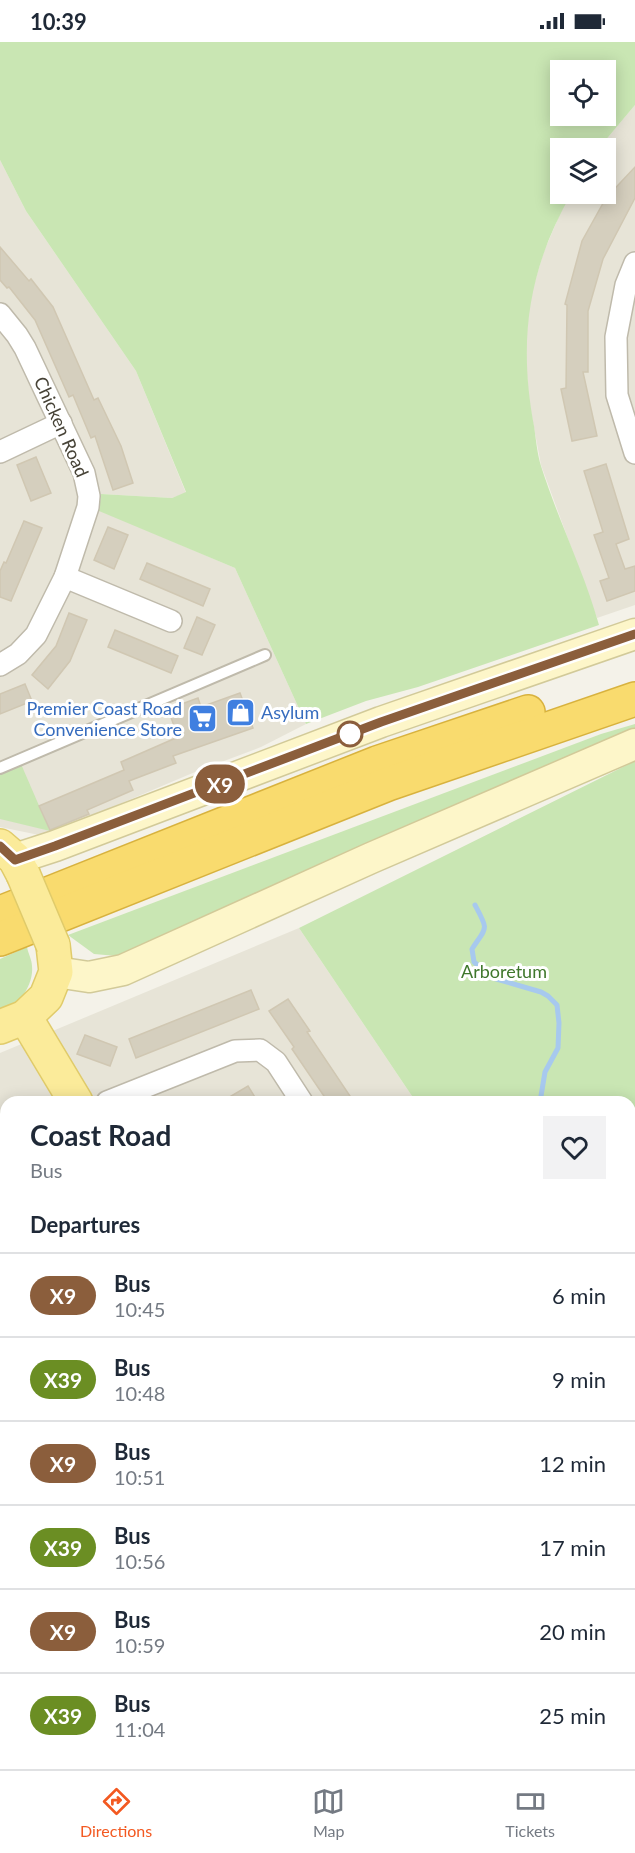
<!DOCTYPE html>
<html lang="en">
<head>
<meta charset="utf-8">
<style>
	body { margin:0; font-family:Lato,sans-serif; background:#f2f2f3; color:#1f2937; height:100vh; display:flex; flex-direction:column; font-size:22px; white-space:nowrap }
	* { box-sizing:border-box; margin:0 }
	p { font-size:20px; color:#747a83 }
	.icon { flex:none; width:33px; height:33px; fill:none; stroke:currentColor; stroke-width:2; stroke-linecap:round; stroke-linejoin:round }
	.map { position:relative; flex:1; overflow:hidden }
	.details { position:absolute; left:0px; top:1054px; width:636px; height:674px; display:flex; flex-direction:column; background:#fff; border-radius:18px 18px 0 0; box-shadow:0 3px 15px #0003 }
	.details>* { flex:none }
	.badge { padding:0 12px; border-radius:20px; font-size:21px; line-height:39px }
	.fabs { position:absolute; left:550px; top:18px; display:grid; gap:12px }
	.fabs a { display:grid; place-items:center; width:66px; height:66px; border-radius:0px; background:#fff; box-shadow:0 3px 15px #0003; font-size:30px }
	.map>.badge { position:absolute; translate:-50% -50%; box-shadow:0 0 0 3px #fff }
	h2 { padding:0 30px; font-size:22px; line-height:54px }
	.round { display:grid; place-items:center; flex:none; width:63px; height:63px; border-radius:0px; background:#f2f2f3 }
	.summary { display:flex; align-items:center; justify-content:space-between; height:102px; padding:0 30px }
	h1 { font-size:28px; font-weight:700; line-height:45px }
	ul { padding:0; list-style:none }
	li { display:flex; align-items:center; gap:18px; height:84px; padding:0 30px; border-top:2px solid #e0e1e3 }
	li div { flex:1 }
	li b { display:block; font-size:22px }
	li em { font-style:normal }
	li .badge { min-width:66px; font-weight:700; text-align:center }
	.status { display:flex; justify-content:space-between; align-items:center; height:42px; padding:0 30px; background:#fff; direction:ltr }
	.status svg { height:16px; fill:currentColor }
	.tab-bar { display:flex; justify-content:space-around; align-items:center; height:84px; border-top:2px solid #e0e1e3; background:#fff; font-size:16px; color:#747a83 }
	.tab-bar a { display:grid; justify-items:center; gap:3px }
	.tab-bar .on { color:#f35921 }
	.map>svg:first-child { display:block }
</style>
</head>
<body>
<div class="status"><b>10:39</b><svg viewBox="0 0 49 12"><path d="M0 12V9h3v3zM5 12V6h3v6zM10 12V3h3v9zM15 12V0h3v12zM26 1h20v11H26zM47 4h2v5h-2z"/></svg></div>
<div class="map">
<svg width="635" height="1727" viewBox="0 0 635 1727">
	<rect width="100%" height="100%" fill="#f4f2e9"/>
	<!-- residential -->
	<g fill="#e7e4d7">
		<path d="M635,63v500l-38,13 -56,-153 -12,-64 -4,-54 6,-52 12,-41 19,-45 9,-15h35v-46h-7z"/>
		<path d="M0,118l26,51 110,160 50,122 -14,5 -71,-4 -2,16 136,58 71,156 -45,23 -66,25 -151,64 -44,-9z"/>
		<path d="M299,886l117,174h-410v662h624v-397l5,4v398h-635v-716z"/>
	</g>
	<!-- green -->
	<g fill="#c9e6b3" fill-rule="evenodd">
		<path d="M0,0h635v63l-36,43h-38v46h10c-43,76 -53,146 -37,232 2,13 3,27 7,40 17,54 43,105 58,159l-181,62 -52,14 -60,23 -71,-156 -136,-57 2,-17 71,4 14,-6 -50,-121 -110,-160 -26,-51zM561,28h45v46h-45z"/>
		<path d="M635,682v4l-518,228 -23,-2 -26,-19 533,-201z"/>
		<path d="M635,719v610l-5,-4v-265h-214l-117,-174z"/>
		<path d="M21,722l29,67 -50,-12v-47z"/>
		<path d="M27,905c1,6 5,13 5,19 2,18 -13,42 -32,45v-52z"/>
		<path d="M630,1571l5,3v92l-5,5z"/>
	</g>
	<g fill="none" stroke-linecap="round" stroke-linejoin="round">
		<!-- stream -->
		<g stroke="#a7c9ee" stroke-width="5">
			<path d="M475,863c14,26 12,21 -3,44l2,13 19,16 48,14 7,4 9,9 2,18 -1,25 -13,24 -5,30"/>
			<path d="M630,1231l5,4"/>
		</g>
	</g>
	<!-- building -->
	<g fill="#d5cfbe" stroke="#d0c7b2" stroke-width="1.5">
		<path d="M635,125v31l-32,61 -15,52v61h-5l14,64 -25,5 -11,-52 5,-1 1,-83 -2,-1 17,-63 24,-43z"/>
		<path d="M0,205l29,34 2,-2 22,28 41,93 4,-2 23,48 12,37 -20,7 -18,-54 -4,2 -18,-43 -4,2 -34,-77 -26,-33 -2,1 -7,-8z"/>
		<path d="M36,415l15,36 -20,8 -14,-36z"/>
		<path d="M606,422l23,75 -13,5 9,25 10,-3v25l-28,10 -7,-20 9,-3 -15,-43 9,-3 -19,-61z"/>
		<path d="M24,479l18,7 -31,73 -11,-4v-26l4,-9 2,1z"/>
		<path d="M108,485l20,8 -14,34 -20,-9z"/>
		<path d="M147,521l63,26 -7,17 -63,-27z"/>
		<path d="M69,571l18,7 -17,41 -22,28 -16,-14 24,-29z"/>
		<path d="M197,575l18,8 -13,30 -18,-7z"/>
		<path d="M115,588l63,26 -7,17 -63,-26z"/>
		<path d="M25,642l7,17 -32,13v-20z"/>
		<path d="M240,651l13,35 -80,28 3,7 -47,18 4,9 -46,20 2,4 -39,16 -11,-24 85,-36 -3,-8 57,-25 -10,-28 30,-11 3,9z"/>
		<path d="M251,948l8,19 -123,49 -7,-19z"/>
		<path d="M288,957l22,32 -3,1 47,70h-26l-36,-53 2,-2 -25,-36z"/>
		<path d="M85,993l32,12 -7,19 -33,-12z"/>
		<path d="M248,1044l10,16h-37z"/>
	</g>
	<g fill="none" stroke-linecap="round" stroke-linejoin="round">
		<defs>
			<path id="lane" d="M0,726l265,-113"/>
			<g id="street">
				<path d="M635,221l-9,22 -10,52 1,58 18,58"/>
				<path d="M0,272l17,21 8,13 59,125 5,23 -1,11 -23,70 -29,58 -18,19 -18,11"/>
				<path d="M0,410l61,-29"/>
				<path d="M65,535l106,44"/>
				<path d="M107,1060l128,-51 25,-1 16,12 26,40"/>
				<path d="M630,1456l5,3"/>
				<path d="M0,1651l6,6"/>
				<path d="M66,1722l5,5"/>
				<path d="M97,1727l4,-5"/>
			</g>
			<g id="secondary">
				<path d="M15,817l40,-13 326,-124 254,-88"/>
				<path d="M56,930l33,5 34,-7 248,-112 264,-114"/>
			</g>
			<g id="primary">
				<path d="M0,804l15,13 8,15"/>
				<path d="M25,975l51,85"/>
				<path d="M0,985l25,-10 21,-20 10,-25 -3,-27"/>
				<path d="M525,1722l3,5"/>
			</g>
			<g id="highway">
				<path d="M0,871l377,-150 151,-51"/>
				<path d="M0,897l388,-155 247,-85"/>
			</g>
		</defs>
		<!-- lane casing -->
		<use href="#lane" stroke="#bfbaab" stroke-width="14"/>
		<!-- street casing -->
		<use href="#street" stroke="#bfbaab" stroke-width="24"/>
		<!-- secondary casing -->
		<use href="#secondary" stroke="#d2ca99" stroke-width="33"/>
		<!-- primary casing -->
		<use href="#primary" stroke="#e0cb6a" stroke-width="36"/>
		<!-- highway casing -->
		<use href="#highway" stroke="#d8b23e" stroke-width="36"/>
		<!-- lane -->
		<use href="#lane" stroke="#fff" stroke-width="10"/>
		<!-- street -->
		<use href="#street" stroke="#fff" stroke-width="21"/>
		<!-- secondary -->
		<use href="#secondary" stroke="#fdf6c9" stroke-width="30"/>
		<!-- primary -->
		<use href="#primary" stroke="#fbeb9a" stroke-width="33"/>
		<!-- highway -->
		<use href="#highway" stroke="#f9db6e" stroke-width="33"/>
		<defs>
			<path id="primary-bridge" d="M23,832l30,71"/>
		</defs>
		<!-- primary-bridge casing -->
		<use href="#primary-bridge" stroke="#e0cb6a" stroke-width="36" stroke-linecap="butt"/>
		<!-- primary-bridge -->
		<use href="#primary-bridge" stroke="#fbeb9a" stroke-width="33"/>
	</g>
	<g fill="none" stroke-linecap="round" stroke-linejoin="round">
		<defs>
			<path id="line" d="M0,804l15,14 40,-14 326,-124 254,-88"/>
		</defs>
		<!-- line casing -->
		<use href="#line" stroke="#fff" stroke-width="14"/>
		<!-- line -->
		<use href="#line" stroke="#8b5e3c" stroke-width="9"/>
	</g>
	<!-- icons -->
	<defs>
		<symbol id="shop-square" viewBox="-11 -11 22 22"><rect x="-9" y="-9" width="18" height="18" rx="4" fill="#3f7fe0" stroke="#fff"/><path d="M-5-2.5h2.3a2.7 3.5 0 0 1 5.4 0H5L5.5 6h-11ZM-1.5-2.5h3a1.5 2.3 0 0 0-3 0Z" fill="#fff"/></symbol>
		<symbol id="supermarket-square" viewBox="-11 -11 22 22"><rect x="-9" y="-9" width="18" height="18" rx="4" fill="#3f7fe0" stroke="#fff"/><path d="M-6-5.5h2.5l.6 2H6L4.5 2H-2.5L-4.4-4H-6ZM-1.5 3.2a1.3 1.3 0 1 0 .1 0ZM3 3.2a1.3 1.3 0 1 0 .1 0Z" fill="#fff"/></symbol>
	</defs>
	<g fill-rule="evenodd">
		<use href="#shop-square" x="224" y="654" width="33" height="33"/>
		<use href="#supermarket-square" x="186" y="660" width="33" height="33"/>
	</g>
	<!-- markers -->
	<circle fill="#fff" stroke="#8b5e3c" stroke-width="3" cx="350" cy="692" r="12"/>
	<g text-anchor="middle" stroke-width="6" stroke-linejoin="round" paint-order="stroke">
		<!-- street labels -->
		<g font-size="18" fill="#474337" stroke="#fff">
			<text transform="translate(61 385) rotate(66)" y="6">Chicken Road</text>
		</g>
		<!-- shop labels -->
		<g font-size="18" fill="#366cbe" stroke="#fff" text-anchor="end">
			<text x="182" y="673">Premier Coast Road<tspan x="182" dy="21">Convenience Store</tspan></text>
			<text x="261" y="677" text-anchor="start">Asylum</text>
		</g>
		<!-- park labels -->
		<g font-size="18" fill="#3f772c" stroke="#fff">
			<text x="504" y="936">Arboretum</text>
		</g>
	</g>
</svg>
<div class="fabs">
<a><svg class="icon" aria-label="locate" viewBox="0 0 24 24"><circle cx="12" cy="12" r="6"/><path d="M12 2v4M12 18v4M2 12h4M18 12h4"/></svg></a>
<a><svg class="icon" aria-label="layers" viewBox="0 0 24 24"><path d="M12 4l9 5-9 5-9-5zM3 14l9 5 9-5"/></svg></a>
</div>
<b class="badge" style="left:220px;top:742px;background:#8b5e3c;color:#fff">X9</b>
<section class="details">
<div class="summary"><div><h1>Coast Road</h1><p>Bus</p></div><a class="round"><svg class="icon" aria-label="heart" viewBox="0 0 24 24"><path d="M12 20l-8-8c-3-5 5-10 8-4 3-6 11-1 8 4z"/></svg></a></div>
<h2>Departures</h2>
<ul>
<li><span class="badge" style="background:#8b5e3c;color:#fff">X9</span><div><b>Bus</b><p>10:45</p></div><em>6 min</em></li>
<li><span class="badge" style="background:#6b8e23;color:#fff">X39</span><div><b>Bus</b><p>10:48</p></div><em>9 min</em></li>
<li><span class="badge" style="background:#8b5e3c;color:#fff">X9</span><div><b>Bus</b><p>10:51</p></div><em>12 min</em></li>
<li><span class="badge" style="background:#6b8e23;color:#fff">X39</span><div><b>Bus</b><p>10:56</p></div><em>17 min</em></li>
<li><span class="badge" style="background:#8b5e3c;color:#fff">X9</span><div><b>Bus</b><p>10:59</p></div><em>20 min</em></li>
<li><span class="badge" style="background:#6b8e23;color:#fff">X39</span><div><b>Bus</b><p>11:04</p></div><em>25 min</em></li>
</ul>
</section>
</div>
<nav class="tab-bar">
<a class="on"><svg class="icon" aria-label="directions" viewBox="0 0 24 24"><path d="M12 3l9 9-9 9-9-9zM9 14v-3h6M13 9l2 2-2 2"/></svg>Directions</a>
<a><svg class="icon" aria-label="map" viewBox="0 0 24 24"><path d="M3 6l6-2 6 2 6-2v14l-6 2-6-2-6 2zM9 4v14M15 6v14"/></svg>Map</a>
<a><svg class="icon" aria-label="tickets" viewBox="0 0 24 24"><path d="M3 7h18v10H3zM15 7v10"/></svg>Tickets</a>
</nav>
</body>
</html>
